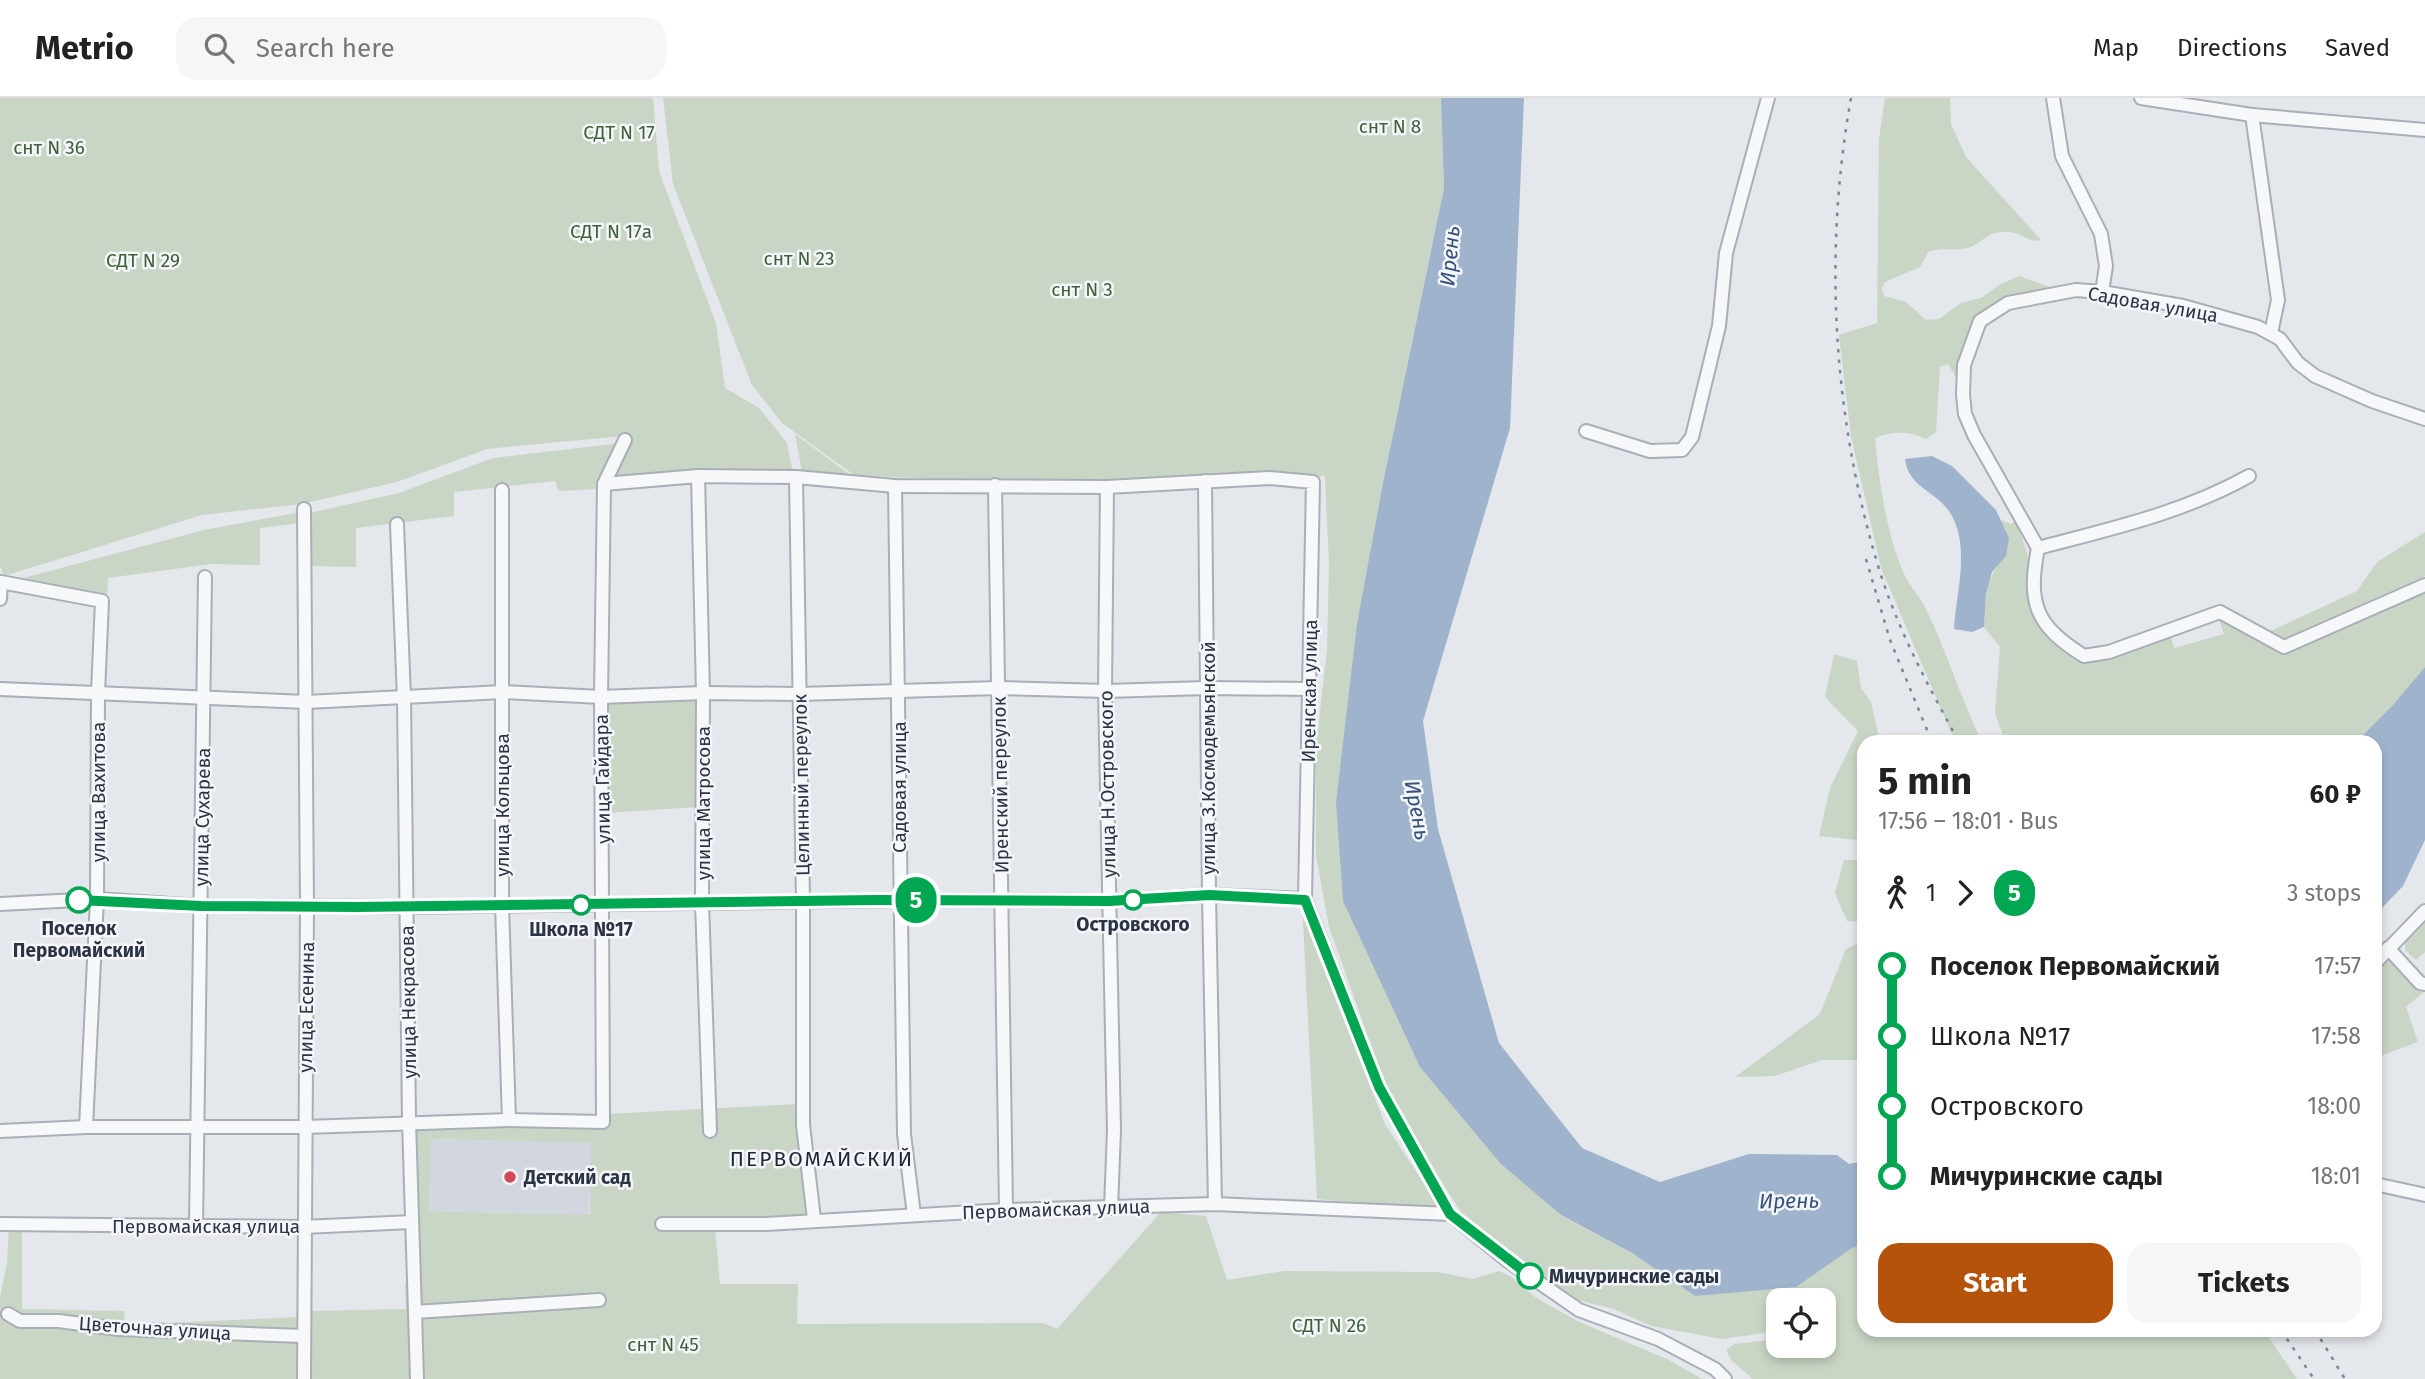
<!DOCTYPE html>
<html lang="en">
<head>
<meta charset="utf-8">
<style>
	body { margin:0; font-family:"Fira Sans",sans-serif; background:#f6f6f6; color:#222; height:100vh; display:flex; flex-direction:column; font-size:26px; white-space:nowrap }
	* { box-sizing:border-box; margin:0 }
	p { font-size:23px; color:#767676 }
	.icon { flex:none; width:38px; height:38px; fill:none; stroke:currentColor; stroke-width:2; stroke-linecap:round; stroke-linejoin:round }
	.map { position:relative; flex:1; overflow:hidden }
	.side { position:absolute; left:1857px; top:637px; width:525px; height:602px; display:flex; flex-direction:column; background:#fff; border-radius:21px; box-shadow:0 4px 10px #0003 }
	.side>* { flex:none }
	.badge { padding:0 14px; border-radius:23px; font-size:24px; line-height:46px }
	.tools { position:absolute; left:1766px; top:1190px; display:grid; gap:14px }
	.tools a { display:grid; place-items:center; width:70px; height:70px; border-radius:14px; background:#fff; box-shadow:0 4px 10px #0003; font-size:35px }
	.map>.badge { position:absolute; translate:-50% -50%; box-shadow:0 0 0 4px #fff }
	.legs { display:flex; align-items:center; gap:10px; height:77px; padding:0 21px; font-size:23px }
	.legs p { margin-inline-start:auto }
	.headline { display:flex; align-items:center; justify-content:space-between; height:119px; padding:0 21px }
	h1 { font-size:38px; font-weight:700; line-height:52px }
	.cta { display:flex; gap:14px; margin-top:auto; padding:14px 21px }
	.cta a { flex:1; height:80px; border-radius:21px; background:#b45309; color:#fff; font-size:28px; font-weight:700; line-height:80px; text-align:center }
	.cta a+a { background:#f6f6f6; color:#222 }
	ul { padding:0 21px; list-style:none }
	li { display:flex; align-items:center; gap:24px; height:70px; font-size:26px }
	li i { display:grid; place-items:center; width:10px; height:100%; margin:0 9px; background:currentColor }
	li i::after { content:''; width:18px; height:18px; margin:-9px; border:5px solid; border-radius:50%; background:#fff }
	li p { margin-inline-start:auto }
	li:first-child i { background:linear-gradient(#0000 50%,currentColor 0) }
	li:last-child i { background:linear-gradient(currentColor 50%,#0000 0) }
	header { display:flex; align-items:center; gap:42px; box-sizing:border-box; height:98px; padding:0 35px; background:#fff; border-bottom:2px solid #e0e0e0 }
	header strong { font-size:33px }
	nav { display:flex; gap:38px; margin-inline-start:auto; font-size:24px }
	.search { width:490px; height:63px; background:#f6f6f6; display:flex; align-items:center; gap:18px; box-sizing:border-box; padding:0 24px; border-radius:21px; color:#767676; font-size:26px }
	.map>svg:first-child { display:block }
</style>
</head>
<body>
<header>
<strong>Metrio</strong>
<div class="search"><svg class="icon" aria-label="search" viewBox="0 0 24 24"><circle cx="10" cy="10" r="6"/><path d="M15 15l6 6"/></svg>Search here</div>
<nav><a>Map</a><a>Directions</a><a>Saved</a></nav>
</header>
<div class="map">
<svg width="2425" height="1281" viewBox="0 0 2425 1281">
	<rect width="100%" height="100%" fill="#e4e7ec"/>
	<!-- built -->
	<path fill="#d2d6de" d="M431,1041l161,4 -3,72 -160,-4z"/>
	<!-- green -->
	<g fill="#c9d6c5" fill-rule="evenodd">
		<path d="M0,0h653l6,73 57,152 9,65 34,20 28,35 6,30 -181,5 10,-42 -135,13 -90,33 -95,22 -100,11 -198,61 -4,-10z"/>
		<path d="M663,0h778l3,90 -61,295 -25,141 -22,178 224,413 72,38 63,43 169,-52v86h400l33,49h-544l-21,-18 -6,-11 8,-6 44,-5v7h46v-46h-46v31l-56,8 -71,-13 -37,-17 -41,-10 -24,-20 -31,-15 -57,-52 -38,-60 -43,-75 -3,-15 -48,-135 -13,-72v-107l11,-99 2,-85 -4,-88 -219,7 -112,-1 -140,-7 -72,-52 -30,-38 -79,-201z"/>
		<path d="M1885,0h65l1,26 15,33 75,83c-12,3 -20,-7 -32,-8 -22,-2 -27,12 -41,16 -13,3 -25,-1 -40,4l-8,15 -35,15 -3,6 2,8 22,6 20,18 13,-1 22,-16 20,-5 18,-13 20,-9 36,13 -77,27 -16,40 -5,30 -1,-9 -8,-13 -8,3 -4,65 -10,7c-18,-8 -32,-8 -51,-1 4,43 12,101 31,140 6,11 15,20 20,31 21,44 35,90 56,133h-27l-2,-5 -72,-169 -30,-132 -12,-101 38,-12 2,-184z"/>
		<path d="M795,336l54,40 -47,-2z"/>
		<path d="M621,345l-20,46 -42,2 -4,-10 -101,11v24l-98,12v39l-46,-1 -1,-53 90,-20 94,-35z"/>
		<path d="M301,414l-1,11 -40,5v37l-49,-1 -103,14 -1,20 -95,-17 192,-51z"/>
		<path d="M2001,422l10,4 6,-4 14,48v31l53,60 85,-30 5,19 50,-14 -6,-18 35,22 30,13 142,-65v81l-33,39 -36,36h-351l-10,-29 5,-66 -16,-20c2,-13 0,-27 4,-40 9,-32 29,-29 13,-67z"/>
		<path d="M2425,434v44l-72,32 -69,36 -20,-10 93,-43 20,-29z"/>
		<path d="M1834,556l23,7 4,27 10,14 9,40h-16v96l-5,2 -40,-4 11,-48 28,-57 -33,-34z"/>
		<path d="M699,598l-2,111 -92,6v-112z"/>
		<path d="M1844,762h20v62l-17,-1 -12,-28z"/>
		<path d="M1302,805l16,50 67,171 57,87 -125,-12z"/>
		<path d="M2425,821v33l-9,8 -11,-10v-9z"/>
		<path d="M1864,842v90l-3,30h-39l-47,16 -40,1 85,-63 26,-65z"/>
		<path d="M2387,863l7,2 31,28 -19,16 12,35 -43,16v-84z"/>
		<path d="M799,1006l12,113 -96,12 5,55h78l-1,40 246,-1 14,6 104,-117 45,4 21,64 58,-9 152,1 36,7 26,-8 11,5 25,21 42,24 92,39 33,19h-1702v-82l7,-34 2,-36 13,1v81l102,2 1,14 175,-8 9,-6 97,-2 -1,-26 7,-1 -3,-158 100,-1 98,4v-13zM431,1041l160,4 -1,72 -161,-4z"/>
	</g>
	<!-- water -->
	<g fill="#9fb4cc">
		<path d="M1441,0h83l-14,330 -87,293 15,108 61,214 83,105 78,34 89,-28 88,1 12,9 15,-3v83l-12,4 -56,39 -101,9 -63,-43 -71,-38 -61,-52 -80,-96 -77,-166 -7,-99 21,-178 26,-141 61,-295z"/>
		<path d="M1932,358l20,10 44,44 13,28 -3,18 -14,16 -6,22 -2,33 -12,5 -18,-3c2,-36 16,-79 -2,-113 -14,-26 -43,-26 -47,-57z"/>
		<path d="M2425,569v173l-22,46 -28,29v-173h-19l36,-36z"/>
	</g>
	<g fill="none" stroke-linecap="round" stroke-linejoin="round">
		<defs>
			<g id="minor">
				<path d="M2053,0l9,58 39,78 5,32 -4,26"/>
				<path d="M2141,0l111,17 173,15"/>
				<path d="M2252,17l26,185 -7,33"/>
				<path d="M2425,321l-53,-18 -57,-25 -17,-13 -18,-24 -22,-12 -75,-21 -81,-14 -26,-2 -68,13 -28,18 -16,44 -1,30 2,19 9,21 64,113c-11,56 -2,78 46,108l25,-4 111,-40 64,35 141,-62"/>
				<path d="M1586,333l64,20 32,-1 10,-13 27,-111 7,-73 42,-155"/>
				<path d="M698,378l5,217 -1,210 8,228"/>
				<path d="M796,379l7,424v224l11,94"/>
				<path d="M1205,383l4,414 6,309"/>
				<path d="M604,386l94,-8 98,1 99,9 212,1 162,-9 44,4 -8,417 74,188 71,127 58,47 71,49 79,29 57,30 10,10"/>
				<path d="M995,387l11,725"/>
				<path d="M895,388l9,648 10,81"/>
				<path d="M1107,389l-2,204 9,439 -3,78"/>
				<path d="M502,392v415l7,215"/>
				<path d="M397,426l7,174 5,423 6,191"/>
				<path d="M2038,450c72,-19 145,-35 211,-72"/>
				<path d="M0,501l1,-17 101,19 -4,92 -1,206 -11,228"/>
				<path d="M0,591l306,13 197,-10 98,5 102,-4 96,1 200,-6 106,3 102,-3 102,1"/>
				<path d="M0,806l97,-5 104,7 206,1 492,-7 210,1 100,-6 96,4"/>
				<path d="M2388,850l32,35 5,1"/>
				<path d="M2375,865l50,-52"/>
				<path d="M0,1033l86,-4h219l204,-7 94,2 -2,-425 3,-213 21,-44"/>
				<path d="M2375,1086l50,11"/>
				<path d="M0,1126l303,3 109,-5"/>
				<path d="M662,1126h104l240,-14 209,-6 235,10"/>
				<path d="M196,1128l9,-649"/>
				<path d="M8,1216l12,7h39l59,8 185,7"/>
				<path d="M304,1281l3,-472 -3,-398"/>
				<path d="M417,1281l-2,-67 184,-12"/>
			</g>
		</defs>
		<!-- minor casing -->
		<use href="#minor" stroke="#a9aeb7" stroke-width="16"/>
		<!-- minor -->
		<use href="#minor" stroke="#f7f8fa" stroke-width="12"/>
		<!-- rail -->
		<g stroke="#7d8696" stroke-width="2.5" stroke-dasharray="3.5 7" stroke-linecap="butt">
			<path d="M1851,0c-28,156 -18,320 28,471 19,61 49,117 80,173"/>
			<path d="M1866,461l24,81 42,102"/>
			<path d="M2281,1232l33,49"/>
			<path d="M2315,1232l30,49"/>
		</g>
	</g>
	<g fill="none" stroke-linecap="round" stroke-linejoin="round">
		<defs>
			<path id="line-1" d="M79,802l122,6 156,1 518,-7 234,1 100,-6 96,5 74,187 71,127 80,62"/>
		</defs>
		<!-- line-1 casing -->
		<use href="#line-1" stroke="#fff" stroke-width="16"/>
		<!-- line-1 -->
		<use href="#line-1" stroke="#00a651" stroke-width="10"/>
	</g>
	<!-- markers -->
	<g fill="#fff" stroke="#00a651" stroke-width="3.5">
		<circle cx="79" cy="802" r="12"/>
		<circle cx="1133" cy="802" r="9"/>
		<circle cx="581" cy="807" r="9"/>
		<circle cx="1530" cy="1178" r="12"/>
	</g>
	<circle fill="#d1495b" stroke="#f4f6f9" stroke-width="2.5" cx="510" cy="1079" r="7"/>
	<g text-anchor="middle" stroke-width="5" stroke-linejoin="round" paint-order="stroke">
		<!-- park labels -->
		<g font-size="19" fill="#3f6138" stroke="#f4f6f9">
			<text x="1390" y="35">снт N 8</text>
			<text x="619" y="41">СДТ N 17</text>
			<text x="49" y="56">снт N 36</text>
			<text x="611" y="140">СДТ N 17а</text>
			<text x="799" y="167">снт N 23</text>
			<text x="143" y="169">СДТ N 29</text>
			<text x="1082" y="198">снт N 3</text>
			<text x="1329" y="1234">СДТ N 26</text>
			<text x="663" y="1253">снт N 45</text>
		</g>
		<!-- street labels -->
		<g font-size="19" fill="#2b3445" stroke="#f4f6f9">
			<text transform="translate(2153 206) rotate(10)" y="7">Садовая улица</text>
			<text transform="translate(1309 593) rotate(-89)" y="7">Иренская улица</text>
			<text transform="translate(1208 660) rotate(-90)" y="7">улица З.Космодемьянской</text>
			<text transform="translate(602 681) rotate(-91)" y="7">улица Гайдара</text>
			<text transform="translate(1107 686) rotate(-91)" y="7">улица Н.Островского</text>
			<text transform="translate(801 687) rotate(-91)" y="7">Целинный переулок</text>
			<text transform="translate(1000 687) rotate(-91)" y="7">Иренский переулок</text>
			<text transform="translate(899 689) rotate(-90)" y="7">Садовая улица</text>
			<text transform="translate(98 694) rotate(-90)" y="7">улица Вахитова</text>
			<text transform="translate(703 705) rotate(-90)" y="7">улица Матросова</text>
			<text transform="translate(502 707) rotate(-90)" y="7">улица Кольцова</text>
			<text transform="translate(202 719) rotate(-89)" y="7">улица Сухарева</text>
			<text transform="translate(408 904) rotate(-91)" y="7">улица Некрасова</text>
			<text transform="translate(306 909) rotate(-89)" y="7">улица Есенина</text>
			<text transform="translate(1056 1111) rotate(-2)" y="7">Первомайская улица</text>
			<text x="206" y="1135">Первомайская улица</text>
			<text transform="translate(155 1230) rotate(4)" y="7">Цветочная улица</text>
		</g>
		<!-- stop labels -->
		<g font-size="19" font-weight="bold" fill="#2b3445" stroke="#f4f6f9">
			<text x="1133" y="833">Островского</text>
			<text x="79" y="837">Поселок<tspan x="79" dy="22">Первомайский</tspan></text>
			<text x="581" y="838">Школа №17</text>
			<text x="1549" y="1185" text-anchor="start">Мичуринские сады</text>
		</g>
		<!-- poi labels -->
		<g font-size="19" font-weight="bold" fill="#2b3445" stroke="#f4f6f9" text-anchor="start">
			<text x="524" y="1086">Детский сад</text>
		</g>
		<!-- water labels -->
		<g font-size="21" font-style="italic" fill="#34527a" stroke="#f4f6f9">
			<text transform="translate(1450 158) rotate(-85)" y="7">Ирень</text>
			<text transform="translate(1417 712) rotate(79)" y="7">Ирень</text>
			<text transform="translate(1789 1103) rotate(-1)" y="7">Ирень</text>
		</g>
		<!-- neighbourhood labels -->
		<g font-size="21" letter-spacing="2" fill="#1d2536" stroke="#f4f6f9">
			<text x="822" y="1068">ПЕРВОМАЙСКИЙ</text>
		</g>
	</g>
</svg>
<div class="tools">
<a><svg class="icon" aria-label="locate" viewBox="0 0 24 24"><circle cx="12" cy="12" r="6"/><path d="M12 2v4M12 18v4M2 12h4M18 12h4"/></svg></a>
</div>
<b class="badge" style="left:916px;top:802px;background:#00a651;color:#fff">5</b>
<section class="side">
<div class="headline"><div><h1>5 min</h1><p>17:56 – 18:01 · Bus</p></div><b>60 ₽</b></div>
<div class="legs"><svg class="icon" aria-label="walk" viewBox="0 0 24 24"><circle cx="13" cy="4" r="2"/><path d="M13 8l-2 6 4 7M11 14l-3 7M7 12l3-4h3l4 4"/></svg>1<svg class="icon" aria-label="forward" viewBox="0 0 24 24"><path d="M9 5l7 7-7 7"/></svg><b class="badge" style="background:#00a651;color:#fff">5</b><p>3 stops</p></div>
<ul>
<li><i style="color:#00a651"></i><b>Поселок Первомайский</b><p>17:57</p></li>
<li><i style="color:#00a651"></i><span>Школа №17</span><p>17:58</p></li>
<li><i style="color:#00a651"></i><span>Островского</span><p>18:00</p></li>
<li><i style="color:#00a651"></i><b>Мичуринские сады</b><p>18:01</p></li>
</ul>
<div class="cta"><a>Start</a><a>Tickets</a></div>
</section>
</div>
</body>
</html>
